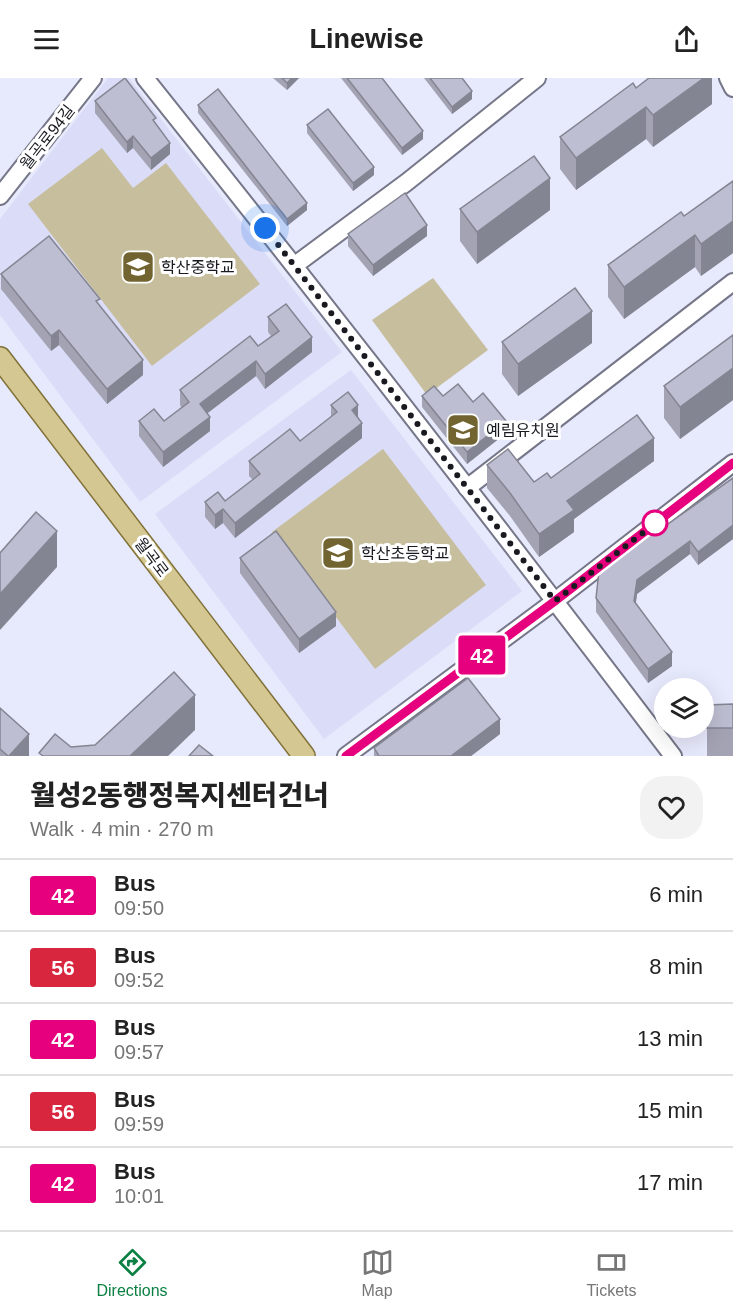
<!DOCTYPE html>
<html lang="en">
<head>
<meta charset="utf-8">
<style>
	body { margin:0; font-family:Arial,"Noto Sans KR",sans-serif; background:#f2f2f2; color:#222; height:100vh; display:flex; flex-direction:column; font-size:22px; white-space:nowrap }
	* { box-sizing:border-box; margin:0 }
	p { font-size:20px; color:#767676 }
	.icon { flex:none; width:33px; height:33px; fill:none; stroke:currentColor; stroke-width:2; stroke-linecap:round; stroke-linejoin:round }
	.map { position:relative; height:678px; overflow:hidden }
	.details { display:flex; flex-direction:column; background:#fff; flex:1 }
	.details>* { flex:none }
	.badge { padding:0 12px; border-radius:4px; font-size:21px; line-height:39px }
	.fabs { position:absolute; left:654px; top:600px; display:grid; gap:12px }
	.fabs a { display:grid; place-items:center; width:60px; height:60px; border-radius:50%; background:#fff; box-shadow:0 6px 24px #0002; font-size:30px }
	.you { position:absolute; width:30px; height:30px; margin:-15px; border:4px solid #fff; border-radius:50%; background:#1a73e8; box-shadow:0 0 0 9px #1a73e833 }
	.map>.badge { position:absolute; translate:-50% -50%; box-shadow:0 0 0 3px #fff }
	.round { display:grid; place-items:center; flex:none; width:63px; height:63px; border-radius:24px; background:#f2f2f2 }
	.summary { display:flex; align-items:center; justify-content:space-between; height:102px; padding:0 30px }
	h1 { font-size:28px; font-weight:800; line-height:45px }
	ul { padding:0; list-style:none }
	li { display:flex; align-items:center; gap:18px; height:72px; padding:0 30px; border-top:2px solid #e0e0e0 }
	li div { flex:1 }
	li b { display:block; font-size:22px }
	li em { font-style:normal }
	li .badge { min-width:66px; font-weight:700; text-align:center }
	header { display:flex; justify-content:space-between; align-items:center; height:78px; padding:0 30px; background:#fff; font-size:27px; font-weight:800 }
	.menu { display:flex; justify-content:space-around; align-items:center; height:84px; border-top:2px solid #e0e0e0; background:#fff; font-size:16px; color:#767676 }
	.menu a { display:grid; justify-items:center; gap:3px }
	.menu .active { color:#0b8043 }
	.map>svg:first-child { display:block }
</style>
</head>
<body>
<header><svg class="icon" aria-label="menu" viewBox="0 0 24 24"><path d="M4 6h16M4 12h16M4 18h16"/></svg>Linewise<svg class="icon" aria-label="share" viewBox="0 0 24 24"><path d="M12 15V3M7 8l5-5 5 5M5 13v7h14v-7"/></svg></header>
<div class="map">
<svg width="733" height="678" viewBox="0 0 733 678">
	<rect width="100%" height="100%" fill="#e7e9fc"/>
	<!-- built -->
	<g fill="#dbddf8">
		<path d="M108,0h21l213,274 -202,150 -140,-187v-96z"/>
		<path d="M351,292l171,221 -198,148 -169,-225z"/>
	</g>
	<!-- green -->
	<g fill="#c7be9e">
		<path d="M102,70l31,40 33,-25 94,121 -108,82 -124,-162z"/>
		<path d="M433,200l55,72 -61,45 -55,-75z"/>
		<path d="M383,371l103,136 -111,84 -103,-137z"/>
	</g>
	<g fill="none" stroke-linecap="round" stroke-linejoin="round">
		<defs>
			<g id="minor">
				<path d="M145,0c179,224 355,450 528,678"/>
				<path d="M728,0l5,10"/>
				<path d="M0,118l93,-118"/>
				<path d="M295,187l112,-83 130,-104"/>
				<path d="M467,410l266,-206"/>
				<path d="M346,678l209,-155 178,-138"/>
			</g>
			<path id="major" d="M0,280l304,398"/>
		</defs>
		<!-- minor casing -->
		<use href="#minor" stroke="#757688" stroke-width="20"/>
		<!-- major casing -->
		<use href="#major" stroke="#81723a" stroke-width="24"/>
		<!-- minor -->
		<use href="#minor" stroke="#fff" stroke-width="16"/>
		<!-- major -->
		<use href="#major" stroke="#d5c791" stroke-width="21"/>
	</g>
	<!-- wall -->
	<g fill="#a3a3b4">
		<path d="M273,0h26l-12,12z"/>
		<path d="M341,0h41l41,61 -21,16z"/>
		<path d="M424,0h38l10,21 -20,15z"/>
		<path d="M712,0v26l-59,43 -7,-8 -70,51 -16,-21v-32l76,-49z"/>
		<path d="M95,23l61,24 14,29 -19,16 -18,-22 -6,5 -32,-40z"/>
		<path d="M198,27l109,105 -20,16 -89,-113z"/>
		<path d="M307,47l67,50 -21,16 -46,-58z"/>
		<path d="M733,103v72l-32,23 -6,-9 -71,52 -16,-22v-32l76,-49z"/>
		<path d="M460,131l90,1 -73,54 -17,-23z"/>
		<path d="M348,156l79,2 -54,40 -25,-30z"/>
		<path d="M1,196l99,32 43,69 -36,29 -48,-59 -8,6 -50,-62z"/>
		<path d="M268,239l44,35 -47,37 -9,-13 -49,37 3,18 -47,36 -24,-31v-15h25l18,-13 -2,-3v-15l78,-44 13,-10 -3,-4z"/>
		<path d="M733,257v65l-53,39 -16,-21v-32z"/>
		<path d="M502,264l90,1 -74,53 -16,-22z"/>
		<path d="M422,318h21l30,6 33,31 -39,31 -45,-57z"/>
		<path d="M331,327l27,13 4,20 -127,100 -12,-15 -8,6 -10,-12v-15l20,-1 28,-21 -4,-4v-15l51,-20 31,-24z"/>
		<path d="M654,383l-80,58v13l-35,25 -29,-41 -23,-28v-23l47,17z"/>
		<path d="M733,400v61l-35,26 -8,-11 -53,40 -1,9 36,63 -24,17 -52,-71v-14l62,-67z"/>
		<path d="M240,480l96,68 -37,27 -59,-80z"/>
		<path d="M733,626v52h-26v-51z"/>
		<path d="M0,630l29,48h-29z"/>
		<path d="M500,656l-29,22h-97v-8z"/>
	</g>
	<!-- shaded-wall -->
	<g fill="#848592">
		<path d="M292,0h7l-12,12v-7z"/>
		<path d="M704,0h8v26l-59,43v-32z"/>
		<path d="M472,13v8l-20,15v-7z"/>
		<path d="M646,29v32l-70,51v-32z"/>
		<path d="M423,53v8l-21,16v-7z"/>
		<path d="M133,58v12l-6,5v-11z"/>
		<path d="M170,65v11l-19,16v-12z"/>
		<path d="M374,89v8l-21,16v-8z"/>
		<path d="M550,100v32l-73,54v-32z"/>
		<path d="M307,125v7l-20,16v-7z"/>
		<path d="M733,143v32l-32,23v-32z"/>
		<path d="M427,147v11l-54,40v-11z"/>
		<path d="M695,157v32l-71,52v-32z"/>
		<path d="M592,233v32l-74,53v-32z"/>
		<path d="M59,252v15l-8,6v-15z"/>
		<path d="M312,259v15l-47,37v-15z"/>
		<path d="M143,282v15l-36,29v-15z"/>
		<path d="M256,283v15l-56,43v-15z"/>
		<path d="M733,290v32l-53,39v-32z"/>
		<path d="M358,327v15l-6,-10z"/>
		<path d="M210,339v14l-47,36v-15z"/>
		<path d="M506,343v12l-39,31v-12z"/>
		<path d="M362,345v15l-127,100v-15z"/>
		<path d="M654,360v23l-80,58v13l-35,25v-23l28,-33z"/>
		<path d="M223,431v14l-8,6v-14z"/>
		<path d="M733,447v14l-35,26v-13z"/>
		<path d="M57,453v36l-57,63v-36z"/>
		<path d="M690,463v13l-53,40 -3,20v-13l3,-21z"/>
		<path d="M336,534v14l-37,27v-14z"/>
		<path d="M672,574v14l-24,17v-14z"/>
		<path d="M195,617v35l-27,26h-38z"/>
		<path d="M500,641v15l-29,22h-20z"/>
		<path d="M29,656v22h-20z"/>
	</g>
	<!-- building -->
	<g fill="#bdbed1" stroke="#848592" stroke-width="1.5">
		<path d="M125,0l31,40 -3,2 17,23 -19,15 -18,-22 -6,6 -32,-41z"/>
		<path d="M282,0h10l-5,5z"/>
		<path d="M347,0h35l41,53 -21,17z"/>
		<path d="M430,0h32l10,13 -20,16z"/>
		<path d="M649,0h55l-51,37 -7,-8 -70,51 -16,-21 73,-54 3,5z"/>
		<path d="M218,11l89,114 -20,16 -89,-114z"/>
		<path d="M328,31l46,58 -21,16 -46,-58z"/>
		<path d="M534,78l16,22 -73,54 -17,-23z"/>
		<path d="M733,103v40l-32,23 -6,-9 -71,52 -16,-22 73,-53 3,4z"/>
		<path d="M405,115l22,32 -54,40 -25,-31z"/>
		<path d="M49,158l51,63 -4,2 47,59 -36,29 -48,-59 -8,6 -50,-62z"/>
		<path d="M575,210l17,23 -74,53 -16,-22z"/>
		<path d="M286,226l26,33 -47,37 -9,-13 -56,43 10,13 -47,35 -24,-31 15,-12 10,12 25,-19 -9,-12 70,-54 8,10 21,-15 -11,-14z"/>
		<path d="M733,257v33l-53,39 -16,-21z"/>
		<path d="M458,306l15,18 10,-9 23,28 -39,31 -45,-56 12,-10 9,10z"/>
		<path d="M348,314l10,13 -6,5 10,13 -127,100 -12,-14 -8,6 -10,-13 13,-10 7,9 35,-27 -11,-13 41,-32 10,12 37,-29 -6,-7z"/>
		<path d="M637,337l17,23 -87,63 7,9 -35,24 -29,-41 -23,-28 21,-16 26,33 13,-9 4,5z"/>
		<path d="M733,400v47l-35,27 -8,-11 -53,39 -3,21 38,51 -24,17 -52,-71 3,-27 57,-42 2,2z"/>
		<path d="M36,434l21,19 -57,63v-41z"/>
		<path d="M276,453l60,81 -37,27 -59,-81z"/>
		<path d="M174,594l21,23 -65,61h-87l-4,-3 16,-19 16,13 24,-2z"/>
		<path d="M468,600l32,41 -49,37h-72l-5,-8z"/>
		<path d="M733,626v24h-26v-23z"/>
		<path d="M0,630l29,26 -20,22h-1l-8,-7z"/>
		<path d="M199,667l14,11h-24z"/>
	</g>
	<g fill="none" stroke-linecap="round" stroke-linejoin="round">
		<defs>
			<path id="line" d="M346,678l209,-155 178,-138"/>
		</defs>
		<!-- line casing -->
		<use href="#line" stroke="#fff" stroke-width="14"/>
		<!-- line -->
		<use href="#line" stroke="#e6007e" stroke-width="9"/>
		<!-- walk -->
		<path stroke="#191a20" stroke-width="6" stroke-dasharray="0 10.8" d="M265,150l290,373 107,-83 -7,5"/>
	</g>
	<!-- icons -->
	<defs>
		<symbol id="school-square" viewBox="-11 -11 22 22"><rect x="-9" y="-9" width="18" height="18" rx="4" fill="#726431" stroke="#fff"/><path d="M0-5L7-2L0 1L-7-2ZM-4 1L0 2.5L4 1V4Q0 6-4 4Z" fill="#fff"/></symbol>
	</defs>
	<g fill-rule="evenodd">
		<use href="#school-square" x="119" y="170" width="38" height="38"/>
		<use href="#school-square" x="444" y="333" width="38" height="38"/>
		<use href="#school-square" x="319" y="456" width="38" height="38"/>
	</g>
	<!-- markers -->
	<circle fill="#fff" stroke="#e6007e" stroke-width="3" cx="655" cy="445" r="12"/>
	<g text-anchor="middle" stroke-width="6" stroke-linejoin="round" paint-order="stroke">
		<!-- street labels -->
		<g font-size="16" fill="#191a20" stroke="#fff">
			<text transform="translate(47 59) rotate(-52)" y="6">월곡로94길</text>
			<text transform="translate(152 479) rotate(53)" y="6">월곡로</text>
		</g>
		<!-- poi labels -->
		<g font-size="16" fill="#191a20" stroke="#fff" text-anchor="start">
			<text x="161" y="195">학산중학교</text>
			<text x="486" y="358">예림유치원</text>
			<text x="361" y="481">학산초등학교</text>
		</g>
	</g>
</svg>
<div class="fabs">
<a><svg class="icon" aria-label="layers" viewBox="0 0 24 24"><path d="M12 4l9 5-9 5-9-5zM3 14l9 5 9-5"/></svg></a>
</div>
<div class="you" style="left:265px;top:150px"></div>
<b class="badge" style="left:482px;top:577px;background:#e6007e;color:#fff">42</b>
</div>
<section class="details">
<div class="summary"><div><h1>월성2동행정복지센터건너</h1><p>Walk · 4 min · 270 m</p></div><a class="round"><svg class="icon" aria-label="heart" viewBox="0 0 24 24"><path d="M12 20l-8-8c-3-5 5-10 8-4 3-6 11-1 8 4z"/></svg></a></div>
<ul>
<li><span class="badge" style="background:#e6007e;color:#fff">42</span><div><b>Bus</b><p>09:50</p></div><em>6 min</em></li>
<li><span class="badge" style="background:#d7263d;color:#fff">56</span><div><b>Bus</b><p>09:52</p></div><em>8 min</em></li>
<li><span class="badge" style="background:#e6007e;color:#fff">42</span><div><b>Bus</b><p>09:57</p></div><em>13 min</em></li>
<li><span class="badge" style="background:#d7263d;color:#fff">56</span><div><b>Bus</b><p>09:59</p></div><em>15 min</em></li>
<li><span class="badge" style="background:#e6007e;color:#fff">42</span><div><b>Bus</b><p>10:01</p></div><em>17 min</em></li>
</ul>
</section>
<nav class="menu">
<a class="active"><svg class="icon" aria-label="directions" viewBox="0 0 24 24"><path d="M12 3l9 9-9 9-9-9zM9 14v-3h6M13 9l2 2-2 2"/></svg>Directions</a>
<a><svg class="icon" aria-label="map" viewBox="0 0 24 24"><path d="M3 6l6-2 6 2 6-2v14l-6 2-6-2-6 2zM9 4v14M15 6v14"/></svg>Map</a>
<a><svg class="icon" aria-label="tickets" viewBox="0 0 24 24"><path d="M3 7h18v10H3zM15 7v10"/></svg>Tickets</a>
</nav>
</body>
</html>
